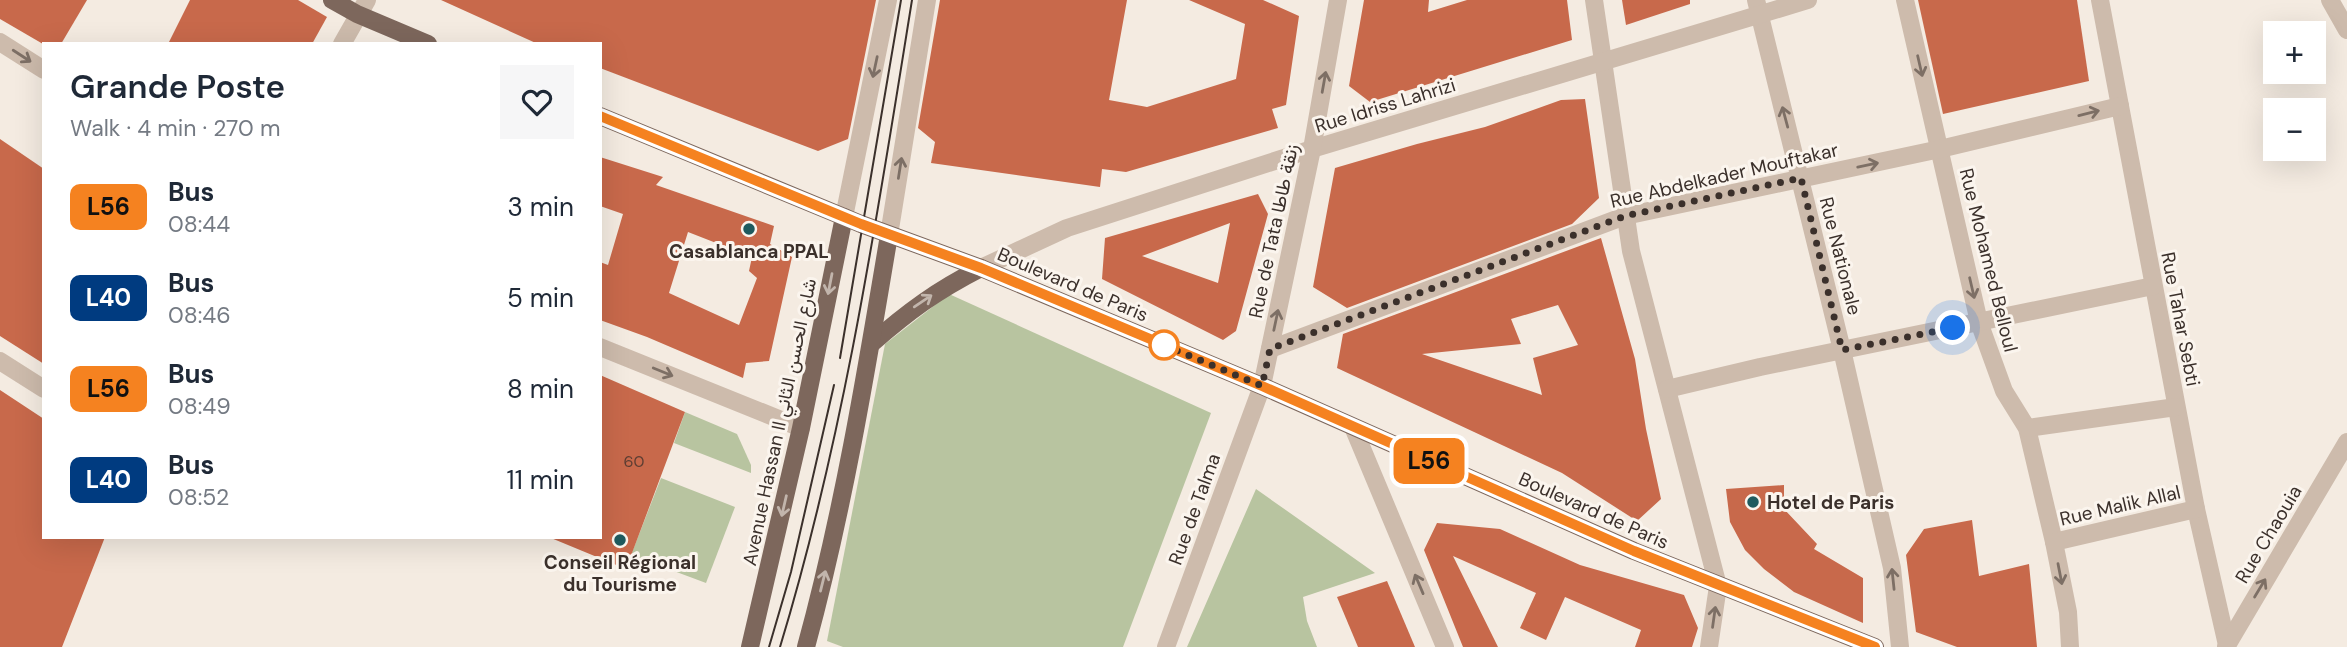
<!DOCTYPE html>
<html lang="en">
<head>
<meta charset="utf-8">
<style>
	body { margin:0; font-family:"DM Sans",Vazirmatn,sans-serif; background:#f6f6f7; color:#1f2937; height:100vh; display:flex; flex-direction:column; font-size:26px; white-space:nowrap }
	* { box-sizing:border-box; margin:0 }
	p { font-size:23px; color:#747a83 }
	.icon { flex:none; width:38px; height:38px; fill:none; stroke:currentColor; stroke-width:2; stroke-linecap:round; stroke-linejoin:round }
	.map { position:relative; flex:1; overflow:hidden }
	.sheet { position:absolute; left:42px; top:42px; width:560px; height:497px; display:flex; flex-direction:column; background:#fff; border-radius:0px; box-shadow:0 7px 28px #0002 }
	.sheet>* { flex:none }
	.badge { padding:0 14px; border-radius:10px; font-size:24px; line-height:46px }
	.tools { position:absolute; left:2263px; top:21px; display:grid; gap:14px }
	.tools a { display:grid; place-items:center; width:63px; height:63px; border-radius:0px; background:#fff; box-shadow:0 7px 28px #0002; font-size:35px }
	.you { position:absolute; width:35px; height:35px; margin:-18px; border:5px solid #fff; border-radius:50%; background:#1a73e8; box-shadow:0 0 0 10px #1a73e833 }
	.map>.badge { position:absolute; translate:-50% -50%; box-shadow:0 0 0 4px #fff }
	.round { display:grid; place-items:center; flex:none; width:74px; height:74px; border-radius:0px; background:#f6f6f7 }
	.head { display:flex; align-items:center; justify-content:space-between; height:119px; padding:0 28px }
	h1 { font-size:33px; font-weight:600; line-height:52px }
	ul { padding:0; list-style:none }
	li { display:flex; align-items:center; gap:21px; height:91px; padding:0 28px }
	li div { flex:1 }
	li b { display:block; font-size:26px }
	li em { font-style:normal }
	li .badge { min-width:77px; font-weight:700; text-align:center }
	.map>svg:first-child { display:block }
</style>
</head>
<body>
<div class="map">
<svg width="2347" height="647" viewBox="0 0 2347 647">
	<rect width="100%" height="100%" fill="#f4ebe1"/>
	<!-- green -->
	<g fill="#b8c4a0">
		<path d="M949,294l262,119 -88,234h-280l-16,-6 58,-297z"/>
		<path d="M685,412l52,22 14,31v8l-77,-30z"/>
		<path d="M661,478l74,29 -29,76 -75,-28z"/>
		<path d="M1256,489l119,84 -72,24 4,24 10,26h-130z"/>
	</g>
	<!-- building -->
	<g fill="#c8694b" fill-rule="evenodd">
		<path d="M0,0h87l-26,44h-18l-43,-25z"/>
		<path d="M190,0h108l29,17 -15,27h-144z"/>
		<path d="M441,0h435l-28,139 -30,12 -218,-83v-24h-62z"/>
		<path d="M940,0h187l-18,100 38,7 89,-28 9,-55 -56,-24h74l36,16 -13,89 -14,4 6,19 -152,44 -24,-3 -2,18 -169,-24 4,-21 -17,-14z"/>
		<path d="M1364,0h65l-1,12 39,-12h100l5,40 -202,62 -21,-16z"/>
		<path d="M1622,0h68v4l-64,21z"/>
		<path d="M1918,0h159l12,81 -146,33z"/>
		<path d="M1585,99l14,99 -27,26 -225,84 -34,-21 22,-119 82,-24 68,-17 76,-27z"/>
		<path d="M0,139l44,30v195l-44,-28z"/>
		<path d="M600,157l63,20 -7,8 118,41 -4,18 22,13 -23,104 -23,2 -3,15 -96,-41 -47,-17v-58l8,3 15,-51 -23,-8zM688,232l64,25 -3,14 8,7 -18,47 -70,-32z"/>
		<path d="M1258,194l10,20 -32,117 -13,9 -121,-61 3,-41zM1230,223l-12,60 -76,-27z"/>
		<path d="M1601,238l34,121 11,70 15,70 -24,22 -75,-48 -225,-105 6,-34zM1558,305l20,40 -45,13 9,37 -120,-41 99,-10 -10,-25z"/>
		<path d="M600,375l85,37 -59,157 -75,-31 49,-1z"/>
		<path d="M0,390l44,29v118h61l-43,110h-62z"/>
		<path d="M1784,485v24l33,35 -3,5 49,29v45l-69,-31 -30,-23 -19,-19 -15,-28 -4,-33z"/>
		<path d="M1972,520l7,56 50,-12 8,83h-80l-41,-15 -10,-77 18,-26z"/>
		<path d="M1437,523l63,6 80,36 104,30 14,33 -6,19h-57l6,-17 -76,-33 -19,43 -26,-12 16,-35 -83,-37 45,91h-35l-39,-97z"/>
		<path d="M1387,581l28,66h-57l-21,-50z"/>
	</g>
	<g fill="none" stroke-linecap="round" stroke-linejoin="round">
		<!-- minor -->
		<g stroke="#cdbbac" stroke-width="18">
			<path d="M1594,0l37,251 87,335 -9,61"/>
			<path d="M1756,0l86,350 50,218 8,79"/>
			<path d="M1905,0l74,322 25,69 23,37 27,114 14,70 2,35"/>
			<path d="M2100,0l96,509 31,136"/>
			<path d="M2330,0l17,30"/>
			<path d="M0,42l44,28"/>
			<path d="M342,44l25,-44"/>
			<path d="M844,217l44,-217"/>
			<path d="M889,235l38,-235"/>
			<path d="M981,268l86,-40 245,-79 496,-149"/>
			<path d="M600,347l201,81"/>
			<path d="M1270,349l355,-133 315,-67 180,-43"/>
			<path d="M0,361l44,28"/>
			<path d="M1667,389l93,-22 393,-81"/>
			<path d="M1353,427l92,220"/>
			<path d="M2027,428l149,-21"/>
			<path d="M2054,542l142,-33"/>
			<path d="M1166,647l96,-261 50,-237 26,-149"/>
			<path d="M2226,647l121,-205"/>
		</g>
		<!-- major -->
		<g stroke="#7d675c" stroke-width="18">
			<path d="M332,0l25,14 71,30"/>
			<path d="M600,116l261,108 120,44 281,118 372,165 241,96"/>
			<path d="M871,344c38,-33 65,-53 110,-76"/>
			<path d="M750,647l51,-219 43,-211"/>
			<path d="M806,647c37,-135 60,-274 83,-412"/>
		</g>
		<!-- tram -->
		<g stroke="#3b302b" stroke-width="2">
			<path d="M840,358l61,-358"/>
			<path d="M769,647l22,-75 43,-187"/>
			<path d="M780,647c64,-210 97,-430 132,-647"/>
		</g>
	</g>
	<!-- one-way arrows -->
	<defs><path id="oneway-shaft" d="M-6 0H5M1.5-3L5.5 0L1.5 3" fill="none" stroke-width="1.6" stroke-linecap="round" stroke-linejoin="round" transform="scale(1.75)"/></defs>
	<g stroke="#7d6f65">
		<use href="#oneway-shaft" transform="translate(22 56) rotate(33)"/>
		<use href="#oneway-shaft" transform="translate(1920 66) rotate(77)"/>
		<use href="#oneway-shaft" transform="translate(875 67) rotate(102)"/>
		<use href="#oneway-shaft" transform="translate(1324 82) rotate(-80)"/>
		<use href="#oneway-shaft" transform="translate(2089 113) rotate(-14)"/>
		<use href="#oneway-shaft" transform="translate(1785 117) rotate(-105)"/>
		<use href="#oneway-shaft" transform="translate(1868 165) rotate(-12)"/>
		<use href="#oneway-shaft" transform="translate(900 168) rotate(-81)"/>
		<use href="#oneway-shaft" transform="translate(1972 288) rotate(77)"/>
		<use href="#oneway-shaft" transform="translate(1276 320) rotate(-78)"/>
		<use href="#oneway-shaft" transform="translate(663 372) rotate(22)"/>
		<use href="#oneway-shaft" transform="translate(2060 574) rotate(79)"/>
		<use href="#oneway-shaft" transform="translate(1893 579) rotate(-96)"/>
		<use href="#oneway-shaft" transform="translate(1419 584) rotate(-113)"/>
		<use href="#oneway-shaft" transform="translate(2260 588) rotate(-59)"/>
		<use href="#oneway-shaft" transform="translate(1714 617) rotate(-82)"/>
	</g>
	<g stroke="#c2b5ac">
		<use href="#oneway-shaft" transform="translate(830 284) rotate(101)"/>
		<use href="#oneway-shaft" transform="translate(923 301) rotate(-34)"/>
		<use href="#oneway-shaft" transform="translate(784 506) rotate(103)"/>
		<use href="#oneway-shaft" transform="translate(823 581) rotate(-76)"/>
	</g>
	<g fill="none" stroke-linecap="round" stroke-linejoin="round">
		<defs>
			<path id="line" d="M600,116l261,108 120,44 281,118 372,165 241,96"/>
		</defs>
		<!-- line casing -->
		<use href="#line" stroke="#fff" stroke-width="16"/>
		<!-- line -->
		<use href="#line" stroke="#f58220" stroke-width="10"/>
		<!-- walk -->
		<path stroke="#3b302b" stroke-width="7" stroke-dasharray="0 12.6" d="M1164,345l-5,-2 103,43 8,-37 355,-133 176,-38 41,172 111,-22"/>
	</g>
	<!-- markers -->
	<g fill="#1f5a5e" stroke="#fbf5ee" stroke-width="2.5">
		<circle cx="749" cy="229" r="7"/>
		<circle cx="1753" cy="502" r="7"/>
		<circle cx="620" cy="540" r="7"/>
	</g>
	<circle fill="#fff" stroke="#f58220" stroke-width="3.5" cx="1164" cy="345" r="14"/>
	<g text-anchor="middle" stroke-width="6" stroke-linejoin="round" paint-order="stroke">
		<!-- number labels -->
		<g font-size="16" fill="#5e3e33">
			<text x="634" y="467">60</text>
		</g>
		<!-- street labels -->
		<g font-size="19" fill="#3b302b" stroke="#fbf5ee">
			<text transform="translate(1385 105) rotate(-17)" y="7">Rue Idriss Lahrizi</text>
			<text transform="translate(1724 175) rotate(-13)" y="7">Rue Abdelkader Mouftakar</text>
			<text transform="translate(1273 231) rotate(-78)" y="7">Rue de Tata زنقة طاطا</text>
			<text transform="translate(1841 256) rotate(76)" y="7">Rue Nationale</text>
			<text transform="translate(1989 260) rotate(76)" y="7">Rue Mohamed Belloul</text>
			<text transform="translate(1073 284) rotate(23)" y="7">Boulevard de Paris</text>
			<text transform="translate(2181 319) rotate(79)" y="7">Rue Tahar Sebti</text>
			<text transform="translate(779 422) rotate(-78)" y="7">Avenue Hassan II شارع الحسن الثاني</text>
			<text transform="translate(2120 505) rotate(-13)" y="7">Rue Malik Allal</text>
			<text transform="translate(1194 509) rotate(-70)" y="7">Rue de Talma</text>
			<text transform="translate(1594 510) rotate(24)" y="7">Boulevard de Paris</text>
			<text transform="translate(2268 534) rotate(-59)" y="7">Rue Chaouia</text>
		</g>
		<!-- poi labels -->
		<g font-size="19" font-weight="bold" fill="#3b302b" stroke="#fbf5ee">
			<text x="749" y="258">Casablanca PPAL</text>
			<text x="1767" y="509" text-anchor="start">Hotel de Paris</text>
			<text x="620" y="569">Conseil Régional<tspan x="620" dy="22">du Tourisme</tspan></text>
		</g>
	</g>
</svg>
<div class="tools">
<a>+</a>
<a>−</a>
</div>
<div class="you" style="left:1953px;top:328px"></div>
<b class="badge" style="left:1429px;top:461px;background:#f58220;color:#111">L56</b>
<section class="sheet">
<div class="head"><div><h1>Grande Poste</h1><p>Walk · 4 min · 270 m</p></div><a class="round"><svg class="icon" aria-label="heart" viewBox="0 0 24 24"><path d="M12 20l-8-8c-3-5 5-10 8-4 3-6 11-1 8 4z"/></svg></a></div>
<ul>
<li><span class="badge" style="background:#f58220;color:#111">L56</span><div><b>Bus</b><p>08:44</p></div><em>3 min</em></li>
<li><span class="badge" style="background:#003b80;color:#fff">L40</span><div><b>Bus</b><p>08:46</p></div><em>5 min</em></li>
<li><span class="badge" style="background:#f58220;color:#111">L56</span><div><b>Bus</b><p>08:49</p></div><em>8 min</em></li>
<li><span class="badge" style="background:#003b80;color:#fff">L40</span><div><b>Bus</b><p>08:52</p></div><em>11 min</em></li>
</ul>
</section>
</div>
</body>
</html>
